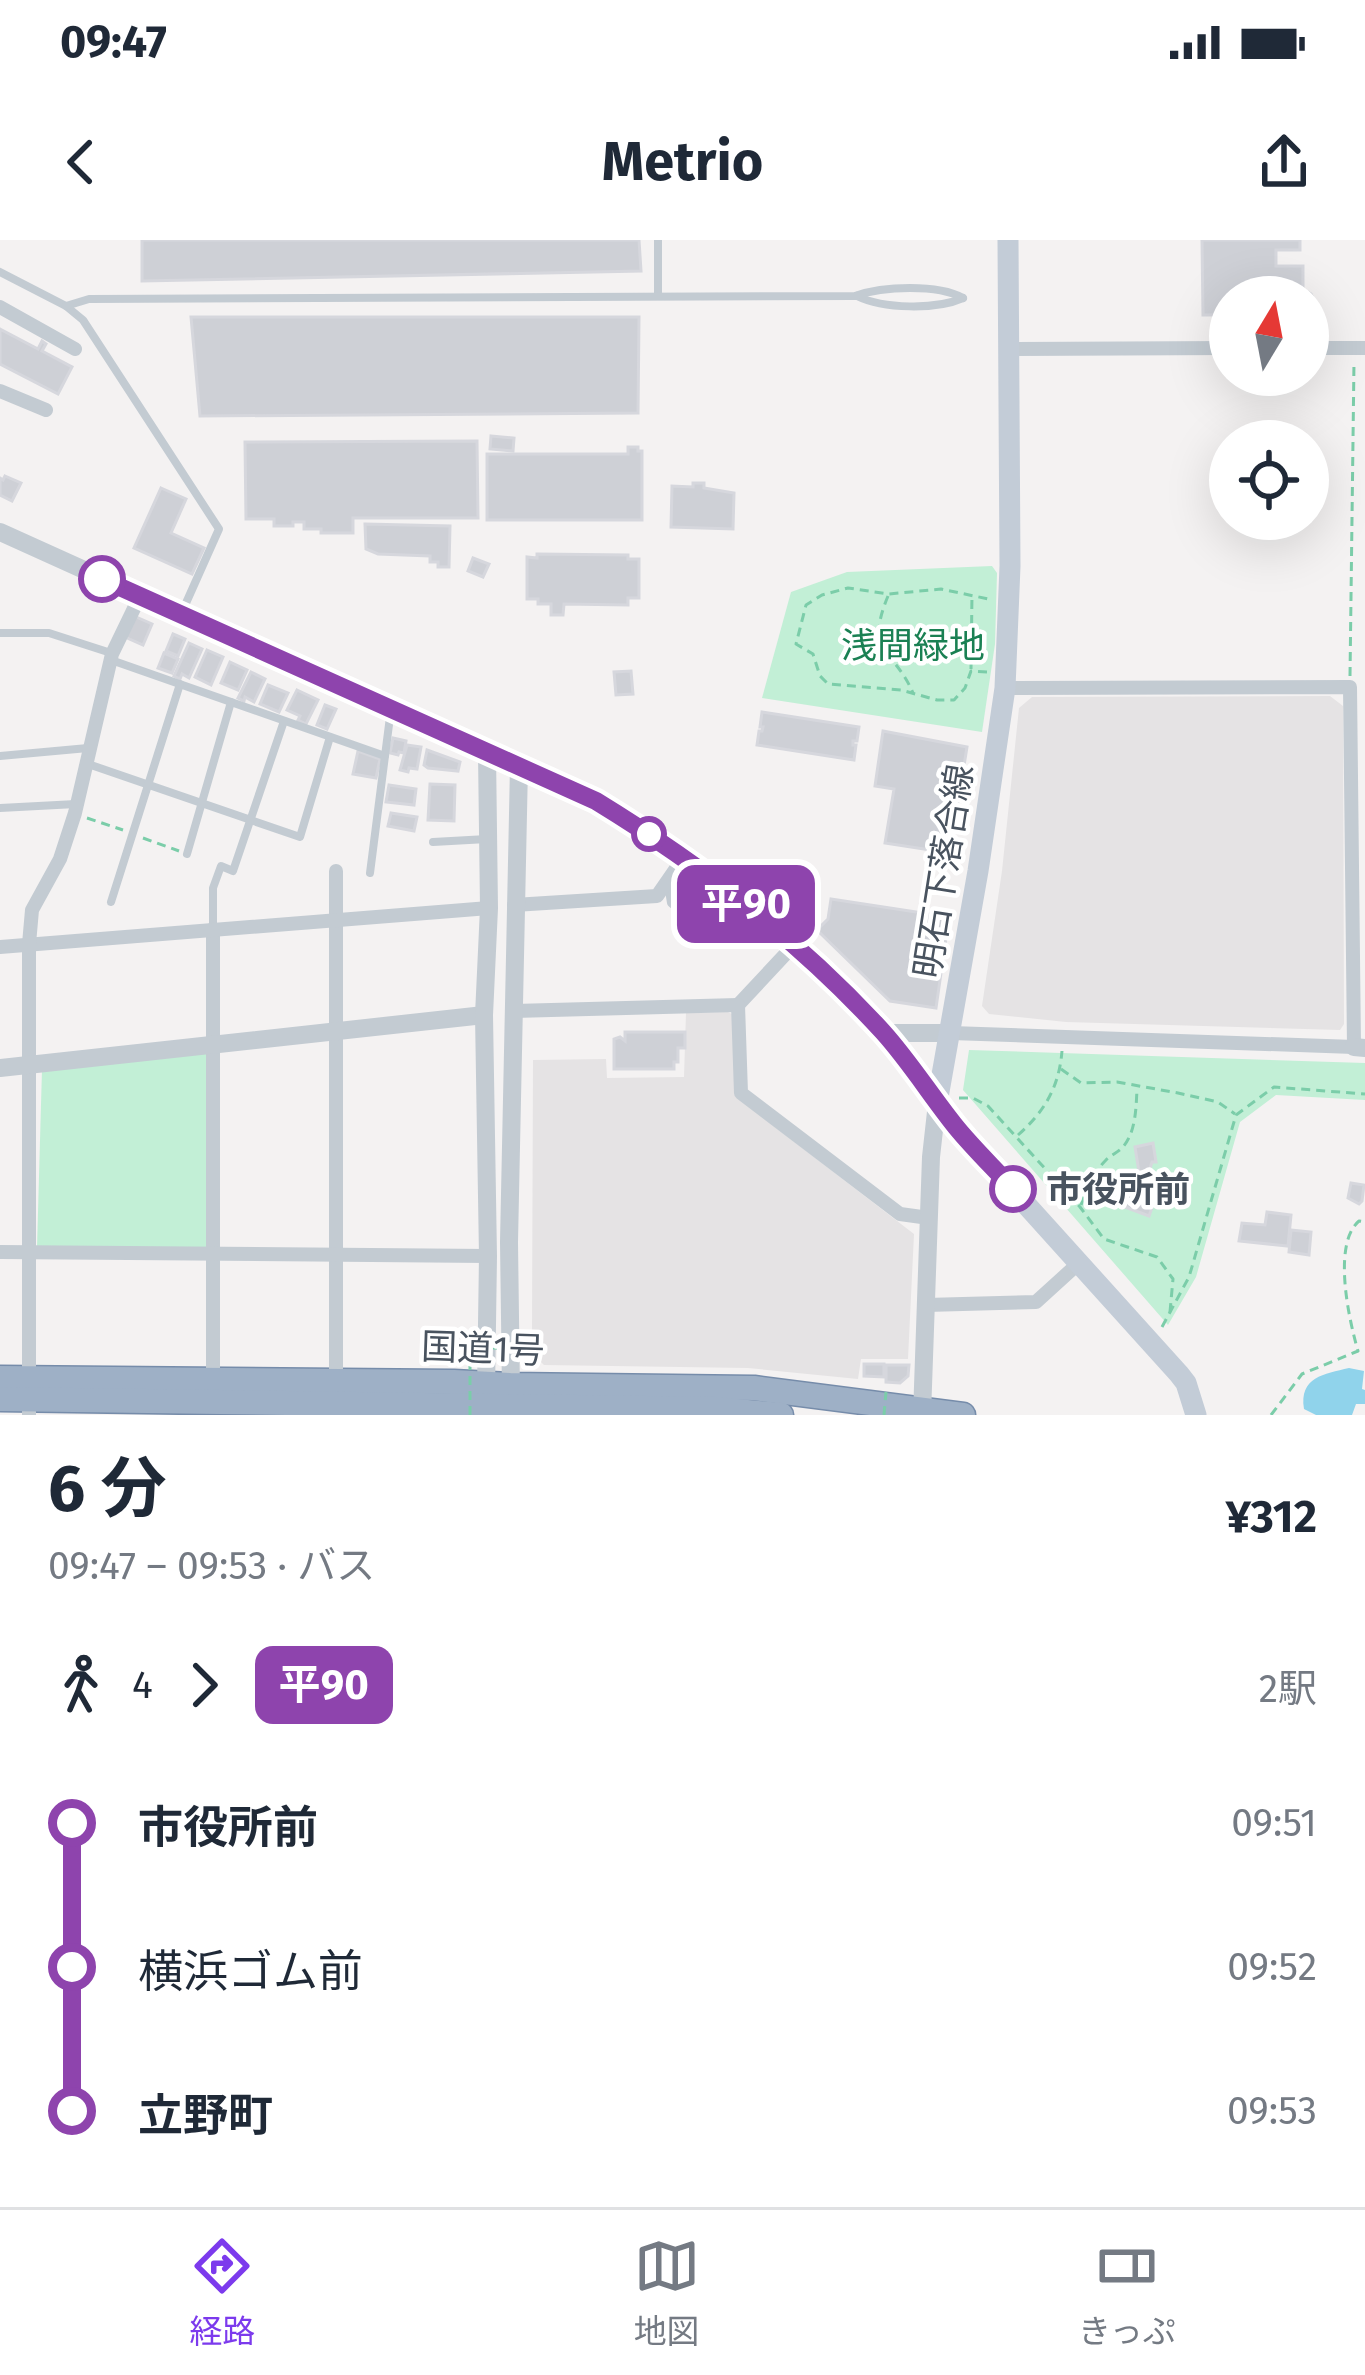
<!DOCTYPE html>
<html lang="ja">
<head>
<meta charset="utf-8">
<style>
	body { margin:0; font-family:"Fira Sans","Noto Sans JP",sans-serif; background:#f6f6f7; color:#1f2937; height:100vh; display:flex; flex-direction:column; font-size:45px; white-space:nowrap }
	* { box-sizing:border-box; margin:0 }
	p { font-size:39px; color:#747a83 }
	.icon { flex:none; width:66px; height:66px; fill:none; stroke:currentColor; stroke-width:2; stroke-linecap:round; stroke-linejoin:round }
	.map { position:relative; height:1175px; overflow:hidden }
	.side { display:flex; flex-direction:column; background:#fff; flex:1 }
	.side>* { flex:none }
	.badge { padding:0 24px; border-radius:18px; font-size:42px; line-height:78px }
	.needle { width:78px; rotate:10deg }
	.fabs { position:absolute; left:1209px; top:36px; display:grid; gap:24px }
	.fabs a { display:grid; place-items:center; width:120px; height:120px; border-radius:50%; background:#fff; box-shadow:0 12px 48px #0002; font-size:60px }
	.map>.badge { position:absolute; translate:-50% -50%; box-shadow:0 0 0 6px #fff }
	.legs { display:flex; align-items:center; gap:18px; height:132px; padding:0 48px; font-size:39px }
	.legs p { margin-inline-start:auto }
	.headline { display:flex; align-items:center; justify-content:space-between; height:204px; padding:0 48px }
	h1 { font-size:66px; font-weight:700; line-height:90px }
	ul { padding:0 48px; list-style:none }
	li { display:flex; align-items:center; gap:42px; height:144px; font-size:45px }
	li i { display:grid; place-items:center; width:18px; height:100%; margin:0 15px; background:currentColor }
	li i::after { content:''; width:30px; height:30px; margin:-15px; border:9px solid; border-radius:50%; background:#fff }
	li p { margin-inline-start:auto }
	li:first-child i { background:linear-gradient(#0000 50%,currentColor 0) }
	li:last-child i { background:linear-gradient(currentColor 50%,#0000 0) }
	.status { display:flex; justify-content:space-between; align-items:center; height:84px; padding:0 60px; background:#fff; direction:ltr }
	.status svg { height:33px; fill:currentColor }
	header { display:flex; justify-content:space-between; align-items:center; height:156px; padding:0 48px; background:#fff; font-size:54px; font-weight:700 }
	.tabs { display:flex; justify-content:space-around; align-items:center; height:168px; border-top:3px solid #e0e1e3; background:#fff; font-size:33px; color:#747a83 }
	.tabs a { display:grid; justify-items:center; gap:6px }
	.tabs .on { color:#7c3aed }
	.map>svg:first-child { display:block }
</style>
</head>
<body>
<div class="status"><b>09:47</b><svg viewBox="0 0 49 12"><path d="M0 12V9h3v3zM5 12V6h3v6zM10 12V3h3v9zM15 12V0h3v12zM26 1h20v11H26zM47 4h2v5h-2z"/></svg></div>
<header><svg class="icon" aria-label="back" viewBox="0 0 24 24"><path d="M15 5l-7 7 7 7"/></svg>Metrio<svg class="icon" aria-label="share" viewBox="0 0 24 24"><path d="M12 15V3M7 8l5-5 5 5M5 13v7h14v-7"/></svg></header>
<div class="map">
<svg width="1365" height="1175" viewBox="0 0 1365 1175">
	<rect width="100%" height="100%" fill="#f4f2f2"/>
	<!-- education -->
	<g fill="#e5e3e4">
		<path d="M1330,456l13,10 1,318 -4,6 -274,-8 -77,-8 -7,-8 20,-135 17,-163 13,-11z"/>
		<path d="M728,772l6,3 2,82 178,137 -6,125h-47l-3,20 -110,-11 -204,-3 -9,-9v-20l-3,-6 1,-270 73,-1 1,19 77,-1 2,-64z"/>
	</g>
	<!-- green -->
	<g fill="#c2efd6">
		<path d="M992,326l5,7 -2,71 -13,88 -220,-34 29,-106 56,-20z"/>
		<path d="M209,810l-3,199 -169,-1 5,-179z"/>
		<path d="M969,810l396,13v37l-89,-5 -36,27 -44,155 -28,48 -205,-235z"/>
	</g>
	<!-- water -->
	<path fill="#90d3eb" d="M1349,1128l15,3 -2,18 3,1v14h-9l-4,11h-36l-12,-6c-5,-32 20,-35 45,-41z"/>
	<!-- building -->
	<g fill="#ced0d6" stroke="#d6d7dd" stroke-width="3">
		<path d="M142,0h497l2,31 -499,10z"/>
		<path d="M1202,0h98v10h-24v16h27v23l8,5 5,10 -4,14 -4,3v-24h-27l8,-7v-5l-21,-1 1,13h-39v18h-27z"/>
		<path d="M191,77h448l-1,96 -438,3z"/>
		<path d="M0,89l38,20 4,-8 4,3 -4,7 30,16 -14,27 -58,-30z"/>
		<path d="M491,196l23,2 -1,13 -23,-2z"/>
		<path d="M477,201l1,77h-125v15h-32v-4h-17v-7h-11v4h-19v-7h-28l-1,-77z"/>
		<path d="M628,207h10v4h4v69h-155v-66h141z"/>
		<path d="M5,236l16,7 -9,18 -12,-6v-17l3,2z"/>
		<path d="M693,243h11v5l30,5 -1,36 -62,-2 1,-41 21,1z"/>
		<path d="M161,248l25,11 -15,34 33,15 -12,26 -58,-26z"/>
		<path d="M365,284l85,2 -1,41h-11v-5h-8v-6l-52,-2 -12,-5z"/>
		<path d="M537,314l91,1v4h11v39h-11v7l-64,-1 -1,11h-12v-11h-13v-5h-11v-42l10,1z"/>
		<path d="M473,318l16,6 -6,13 -15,-6z"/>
		<path d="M134,376l18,8 -9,21 -18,-8z"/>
		<path d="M173,394l12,5 -7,17 -12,-5z"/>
		<path d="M189,403l13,6 -13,29 -7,-4 -2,5 -6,-3z"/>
		<path d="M207,410l16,7 -12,28 -16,-8z"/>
		<path d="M164,413l14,6 -6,14 -14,-5z"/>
		<path d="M230,422l17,8 -9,20 -17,-7z"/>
		<path d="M631,431l2,23 -17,1 -2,-23z"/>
		<path d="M251,432l14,7 -11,23 -9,-5 -1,4 -6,-3z"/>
		<path d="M268,445l20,8 -9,19 -19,-8z"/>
		<path d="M297,450l21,10 -12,24 -8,-4 2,-4 -13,-6z"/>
		<path d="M325,465l11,4 -9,20 -10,-4z"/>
		<path d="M762,472l97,15 -2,14h-4v4h3l-2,15 -97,-15 2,-14h3l1,-4h-3z"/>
		<path d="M883,491l84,16 -17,106 -65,-10 9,-54 -19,-3z"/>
		<path d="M393,498l13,3 -2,12 -5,-1 -1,3 -8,-2z"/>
		<path d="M407,505l14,2 -4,22 -8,-1 -1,4 -8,-2z"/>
		<path d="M427,510l33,12 -2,9 -30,-3 -4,-3z"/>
		<path d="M358,511l22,8 -4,19 -23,-4z"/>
		<path d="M430,544l25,1 -1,36 -26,-1z"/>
		<path d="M389,545l27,4 -2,16 -28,-3z"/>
		<path d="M391,573l26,4 -3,14 -26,-5z"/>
		<path d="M831,659l118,18 -13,91 -46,-7 -73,-71 11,-11z"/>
		<path d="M625,792h60v16h-7v14h-4v7h-60v-30l6,-2 5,4z"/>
		<path d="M1153,903l3,19h-4l-6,19 -4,-2 2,-6 -5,-1 -4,-25z"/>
		<path d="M1132,936l14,6 -1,3 17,5 -5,16 -4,-1 -4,11 -32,-12 8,-25 6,2z"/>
		<path d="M1351,943l13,2 -2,16 -3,3 -11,-6z"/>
		<path d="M1267,972l24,3 -3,31 -49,-5 3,-18 23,2z"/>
		<path d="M1291,990l20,2 -2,23 -20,-3z"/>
		<path d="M864,1124h20v13l-20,-1z"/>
		<path d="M886,1125h23l-1,11 -8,7 -14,-1z"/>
	</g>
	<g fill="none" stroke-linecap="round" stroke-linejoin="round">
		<defs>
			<g id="trunk">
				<path d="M0,1138l454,4 56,3 244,3 209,27"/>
				<path d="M0,1159l715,10 66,6"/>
			</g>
		</defs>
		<!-- trunk casing -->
		<use href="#trunk" stroke="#768caa" stroke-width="27"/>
		<!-- path -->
		<g stroke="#7bcda9" stroke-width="3" stroke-dasharray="9 6" stroke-linecap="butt">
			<path d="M888,356c-24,58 6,52 25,97"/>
			<path d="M971,429l1,-75"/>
			<path d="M987,432l-16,-1 -6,17 -11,12h-17l-36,-10 -73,-6 -8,-8 -7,-22 -17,-10 10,-39 16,-10 26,-7 41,6 52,-5 52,11"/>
			<path d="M1350,436l4,-314"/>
			<path d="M87,578l36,12"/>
			<path d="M143,598l36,13"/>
			<path d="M1061,829l20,14 36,-1 61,11 40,9 17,12"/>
			<path d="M959,858h14l15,8 92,101 24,32 53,18 16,22 -3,33"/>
			<path d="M1018,895c27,-24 41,-48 44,-84"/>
			<path d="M1081,965c7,-16 12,-32 25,-45 5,-5 11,-7 16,-12 14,-15 14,-40 15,-59"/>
			<path d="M1162,1087l27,-50 47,-162 38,-28 91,7"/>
			<path d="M527,1123l2,-15"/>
			<path d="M1271,1175l31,-41 56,-23c-9,-31 -26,-107 1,-130l6,1"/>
		</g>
		<!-- service -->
		<g stroke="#c3cbd2" stroke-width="8">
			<path d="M658,0v56"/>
			<path d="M0,32l66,34 17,14 136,209 -37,83"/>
			<path d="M857,56c26,13 79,14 106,2"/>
			<path d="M66,66l23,-7 766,-3c28,-10 83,-12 108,2"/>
			<path d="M0,393h49l62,20"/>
			<path d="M111,420l274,96"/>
			<path d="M0,516l88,-8"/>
			<path d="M88,524l212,73 30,-100"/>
			<path d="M0,568l76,-4"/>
			<path d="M433,602l54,-3"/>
			<path d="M187,614l44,-152"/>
			<path d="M370,633l21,-164"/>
			<path d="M668,644l3,19 21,18"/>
			<path d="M111,662l69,-218"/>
			<path d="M213,689v-41l8,-22 12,5 51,-150"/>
		</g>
		<!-- minor -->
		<g stroke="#c3cbd2" stroke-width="14">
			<path d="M0,67l75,42"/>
			<path d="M1308,108h57"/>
			<path d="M1009,109l221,-1"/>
			<path d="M0,151l46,19"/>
			<path d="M336,631v510"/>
			<path d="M514,665l143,-9 27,-39"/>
			<path d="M213,689v451"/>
			<path d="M0,707l489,-39"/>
			<path d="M738,765l56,-60"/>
			<path d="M514,771l224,-6 3,88 159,121 29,4"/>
			<path d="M951,793l403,14 -4,-360 -345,1"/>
			<path d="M0,1012l488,4"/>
			<path d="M926,1065l110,-3 44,-40"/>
			<path d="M29,1175v-471l3,-34 28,-51 15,-46 37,-159 28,-58"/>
		</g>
		<!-- tertiary -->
		<g stroke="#c3cbd2" stroke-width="18">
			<path d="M0,292l596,269c130,79 253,176 341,302l-6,54 -9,258"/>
			<path d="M883,793h68"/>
			<path d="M1354,807l11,1"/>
			<path d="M0,828l484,-53"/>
			<path d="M486,1152l2,-136 -4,-241 5,-107 -2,-155"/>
			<path d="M511,1152l-2,-150 10,-476"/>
		</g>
		<!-- secondary -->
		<path stroke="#c3ccd7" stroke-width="21" d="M1008,0l2,326 -5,122 -27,183 -41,232 20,25 222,246 7,9 10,32"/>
		<!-- trunk -->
		<use href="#trunk" stroke="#9eb0c6" stroke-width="24"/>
		<!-- path-bridge -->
		<g stroke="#7bcda9" stroke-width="3" stroke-dasharray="9 6" stroke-linecap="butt">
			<path d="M470,1175v-67h59"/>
			<path d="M884,1175l2,-23"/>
		</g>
	</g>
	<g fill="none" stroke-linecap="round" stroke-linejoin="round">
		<defs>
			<path id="line-1" d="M102,339l494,222c106,65 202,138 287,231 27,30 48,64 73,95 18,22 38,41 57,62"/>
		</defs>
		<!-- line-1 casing -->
		<use href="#line-1" stroke="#fff" stroke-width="27"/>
		<!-- line-1 -->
		<use href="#line-1" stroke="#8e44ad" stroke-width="18"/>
	</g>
	<!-- markers -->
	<g fill="#fff" stroke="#8e44ad" stroke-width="6">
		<circle cx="102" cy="339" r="21"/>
		<circle cx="649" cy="594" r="15"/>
		<circle cx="1013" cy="949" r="21"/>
	</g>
	<g text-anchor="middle" stroke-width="9" stroke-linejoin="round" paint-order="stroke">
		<!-- park labels -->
		<g font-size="36" fill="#1a8053" stroke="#fff">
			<text x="913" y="418">浅間緑地</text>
		</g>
		<!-- street labels -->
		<g font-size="36" fill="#49535f" stroke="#fff">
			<text transform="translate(943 631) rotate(-81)" y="13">明石下落合線</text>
			<text transform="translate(483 1108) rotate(2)" y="13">国道1号</text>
		</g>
		<!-- stop labels -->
		<g font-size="36" font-weight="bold" fill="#49535f" stroke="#fff" text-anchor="start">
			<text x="1046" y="962">市役所前</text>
		</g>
	</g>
</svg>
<div class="fabs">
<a><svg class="needle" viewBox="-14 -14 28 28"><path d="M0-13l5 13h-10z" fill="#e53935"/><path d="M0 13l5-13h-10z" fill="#747a83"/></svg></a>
<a><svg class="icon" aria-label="locate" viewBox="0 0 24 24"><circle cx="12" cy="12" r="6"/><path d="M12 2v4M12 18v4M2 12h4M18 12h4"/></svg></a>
</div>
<b class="badge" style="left:746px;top:664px;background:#8e44ad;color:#fff">平90</b>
</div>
<section class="side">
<div class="headline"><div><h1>6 分</h1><p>09:47 – 09:53 · バス</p></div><b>¥312</b></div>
<div class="legs"><svg class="icon" aria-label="walk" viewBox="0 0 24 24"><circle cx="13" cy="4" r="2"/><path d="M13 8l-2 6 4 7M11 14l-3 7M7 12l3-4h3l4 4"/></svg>4<svg class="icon" aria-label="forward" viewBox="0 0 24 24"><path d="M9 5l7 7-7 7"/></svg><b class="badge" style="background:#8e44ad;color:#fff">平90</b><p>2駅</p></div>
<ul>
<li><i style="color:#8e44ad"></i><b>市役所前</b><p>09:51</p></li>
<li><i style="color:#8e44ad"></i><span>横浜ゴム前</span><p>09:52</p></li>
<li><i style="color:#8e44ad"></i><b>立野町</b><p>09:53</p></li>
</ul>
</section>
<nav class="tabs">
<a class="on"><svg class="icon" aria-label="directions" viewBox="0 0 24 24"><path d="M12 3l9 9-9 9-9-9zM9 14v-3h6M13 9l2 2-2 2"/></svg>経路</a>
<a><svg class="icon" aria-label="map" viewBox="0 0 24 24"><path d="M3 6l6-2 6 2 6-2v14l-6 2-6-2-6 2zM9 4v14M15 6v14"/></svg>地図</a>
<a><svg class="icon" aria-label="tickets" viewBox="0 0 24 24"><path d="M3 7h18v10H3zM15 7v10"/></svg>きっぷ</a>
</nav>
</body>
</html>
